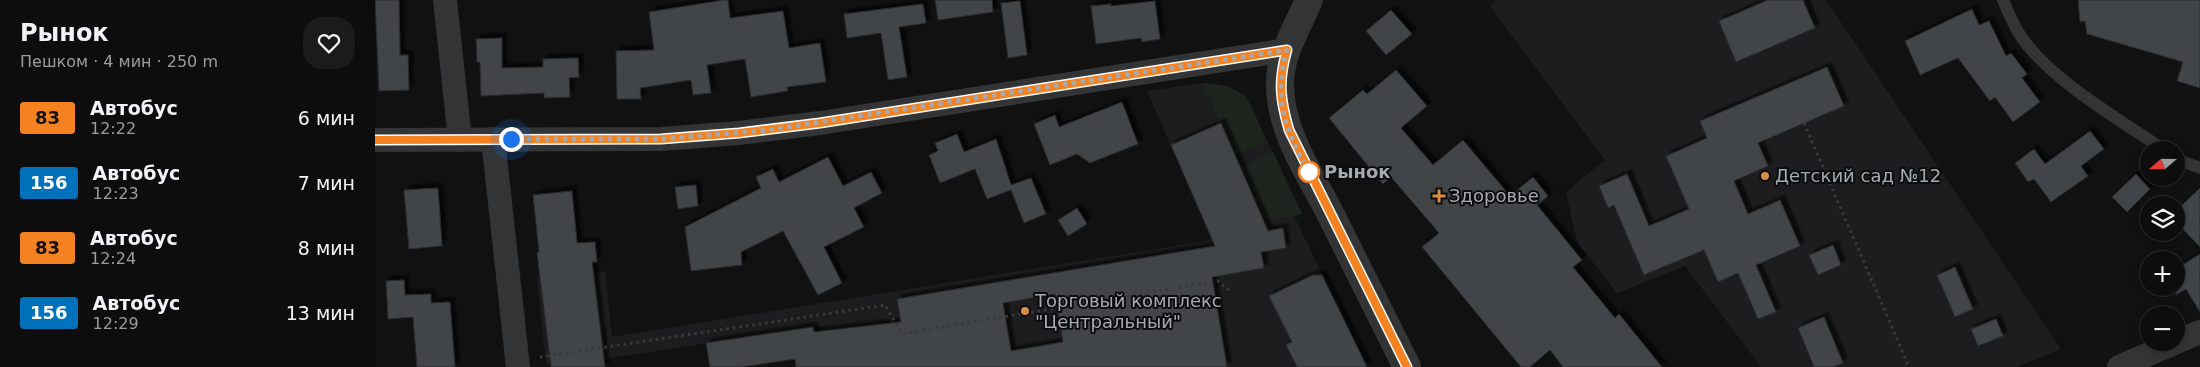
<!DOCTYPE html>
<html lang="ru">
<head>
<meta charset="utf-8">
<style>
	body { margin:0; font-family:"DejaVu Sans",sans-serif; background:#1b1b1c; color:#f1f3f6; height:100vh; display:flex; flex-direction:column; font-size:19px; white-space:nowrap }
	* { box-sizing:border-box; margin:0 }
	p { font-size:16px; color:#9a9c9e }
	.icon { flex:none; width:28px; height:28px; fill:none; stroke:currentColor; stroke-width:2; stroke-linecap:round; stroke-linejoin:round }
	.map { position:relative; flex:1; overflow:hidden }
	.panel { display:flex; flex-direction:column; background:#0d0d0e; width:375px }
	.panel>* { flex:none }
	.badge { padding:0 10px; border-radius:4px; font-size:18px; line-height:32px }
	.needle { width:32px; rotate:250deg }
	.fabs { position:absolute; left:1765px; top:141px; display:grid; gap:10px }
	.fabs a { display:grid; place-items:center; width:45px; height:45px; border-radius:50%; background:#0d0d0e; box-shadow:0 2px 8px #0003,0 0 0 1px #2d2d2e; font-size:25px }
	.you { position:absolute; width:25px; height:25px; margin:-12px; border:4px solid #fff; border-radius:50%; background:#1a73e8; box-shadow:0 0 0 8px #1a73e833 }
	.map>.badge { position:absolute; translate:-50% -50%; box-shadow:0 0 0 2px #fff }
	.round { display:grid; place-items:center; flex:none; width:52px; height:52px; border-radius:20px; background:#1b1b1c }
	.head { display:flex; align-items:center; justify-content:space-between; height:85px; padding:0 20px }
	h1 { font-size:24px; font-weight:600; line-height:38px }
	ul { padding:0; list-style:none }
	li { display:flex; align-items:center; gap:15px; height:65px; padding:0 20px }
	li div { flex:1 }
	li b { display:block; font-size:19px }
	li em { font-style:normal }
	li .badge { min-width:55px; font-weight:700; text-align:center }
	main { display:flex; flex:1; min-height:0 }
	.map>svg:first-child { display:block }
</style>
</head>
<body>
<main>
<section class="panel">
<div class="head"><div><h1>Рынок</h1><p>Пешком · 4 мин · 250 m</p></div><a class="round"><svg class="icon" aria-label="heart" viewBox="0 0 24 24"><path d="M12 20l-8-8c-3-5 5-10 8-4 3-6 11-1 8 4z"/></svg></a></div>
<ul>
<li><span class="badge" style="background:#f58220;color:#111">83</span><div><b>Автобус</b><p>12:22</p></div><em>6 мин</em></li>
<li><span class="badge" style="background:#0072bc;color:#fff">156</span><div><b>Автобус</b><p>12:23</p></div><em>7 мин</em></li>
<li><span class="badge" style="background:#f58220;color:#111">83</span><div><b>Автобус</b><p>12:24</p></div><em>8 мин</em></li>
<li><span class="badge" style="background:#0072bc;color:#fff">156</span><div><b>Автобус</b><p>12:29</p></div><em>13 мин</em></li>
</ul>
</section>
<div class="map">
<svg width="1825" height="367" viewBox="0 0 1825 367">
	<defs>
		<filter id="shadow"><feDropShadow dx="4.5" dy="-4.5" stdDeviation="1" flood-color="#0009"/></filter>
	</defs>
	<rect width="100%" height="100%" fill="#111112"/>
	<!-- built -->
	<g fill="#1d1d1f">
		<path d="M1121,0h330l235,349 -44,18h-256l-76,-101 -68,27 -40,-51 -11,-50 39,-32 -115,-154z"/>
		<path d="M828,83l24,3 19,10 56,118 -8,2 73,151h-542l-5,-41 -216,33 -58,6 -9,-87 68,-7 7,66 600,-97 -65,-149z"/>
	</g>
	<!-- green -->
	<g fill="#1e241e">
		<path d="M828,83c48,3 46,20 64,59l-32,14z"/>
		<path d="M898,152l29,62 -42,7 -20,-54z"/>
	</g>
	<!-- building -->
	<g fill="#434447" stroke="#2b2b2e" fill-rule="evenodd" filter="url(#shadow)">
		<path d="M0,0h24l1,55h8l1,35 -30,1z"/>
		<path d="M349,0h4l2,18 53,-7 6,37 31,-5 6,39 -39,5 1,4 -37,6 -6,-38 -38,6 4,28 -18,2 -2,-15 -51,8 1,11h-24l-1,-48 38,-1 -5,-38z"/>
		<path d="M560,0h57l1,12 -55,8z"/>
		<path d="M1393,0h35l12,28 -79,34 -17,-41z"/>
		<path d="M1703,0h122v88l-23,-7 6,-19 -96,-28 -2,-13 -5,1z"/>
		<path d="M645,1l7,54 -19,3 -7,-55z"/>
		<path d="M780,1l5,38 -18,3 -1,-4 -45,6 -5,-38 20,-2v2z"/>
		<path d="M548,4l3,19 -27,4 8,50 -19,3 -7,-47 -34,5 -3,-24z"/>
		<path d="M1597,9l7,16 10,-4 17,35 5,-3 16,21 -5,4 18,24 -27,20 -18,-25 -5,4 -32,-43 -38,17 -15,-34z"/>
		<path d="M1016,10l21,24 -26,21 -20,-24z"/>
		<path d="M127,38v30l41,-1v-8l35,-1 1,19 -10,1 1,19 -26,1v-5l-63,3 -1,-34h-3l-1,-23z"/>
		<path d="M1452,67l17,39 -86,37 10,23 -34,15 14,33 32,-14 20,46 -44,19 20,47 -18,7 -20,-46 -20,9 -14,-32 -60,25 -30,-70 -6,3 -9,-22 28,-12 22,52 40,-17 -23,-53 41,-18 -7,-17z"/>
		<path d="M1021,70l31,36 -26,22 32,37 30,-25 47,56 23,-19 15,19 -11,9 45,55 -9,7 42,51 4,-4 43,53h-99l-13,-17 -20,17h-9l-99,-120 17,-14 -48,-56 -8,7 -54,-66 34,-28 4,4z"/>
		<path d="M747,102l16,42 -48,19 -13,-9 -27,11 -16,-41 21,-9 4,12z"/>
		<path d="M846,123l47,108 15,-3 3,20 -25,4 3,16 -52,9 15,90h-431l-1,-8 -53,8h-32l-4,-24 107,-16 1,5 87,-10 -4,-23 318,-53 -44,-101zM680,294l8,48 -52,9 -8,-48z"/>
		<path d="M1715,131l14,18 -23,17 7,10 -37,26 -17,-23 -6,3 -13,-19 19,-14 11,15z"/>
		<path d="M582,134l7,18 32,-13 15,46 20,-7 15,36 -22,9 -13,-33 -24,9 -12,-30 -35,14 -11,-28 9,-4 -3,-8z"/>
		<path d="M453,157l15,29 28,-14 11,21 -28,15 10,19 -40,20 18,36 -24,12 -35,-64 -42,21 1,13 -51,6 -6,-44 76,-39 -5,-11 17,-8 6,13z"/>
		<path d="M1761,174l14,15 -23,23 -15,-15z"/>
		<path d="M321,185l2,21 -20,3 -3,-22z"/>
		<path d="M63,188l4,58 -33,3 -5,-59z"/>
		<path d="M1825,188v59l-24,-25v-11z"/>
		<path d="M197,191l5,52 18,-1 2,20h-5l13,105h-54l-14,-114 2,-1 -6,-57z"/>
		<path d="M702,208l10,16 -19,12 -10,-16z"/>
		<path d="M1458,245l8,20 -23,10 -9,-20z"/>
		<path d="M1825,254v58l-14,-23 -10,6v-26z"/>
		<path d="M1580,267l18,42 -18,8 -18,-42z"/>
		<path d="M938,275h9l45,92h-70l-11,-22 6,-3 -23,-46z"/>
		<path d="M29,280l1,15 26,-1v9l19,-1 5,65h-38l-4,-50 -25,2 -2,-38z"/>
		<path d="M1449,317l19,46 -10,4h-19l-16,-39z"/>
		<path d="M1621,319l7,17 -25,10 -7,-17z"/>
	</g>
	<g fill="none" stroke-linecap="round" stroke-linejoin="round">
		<!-- path -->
		<g stroke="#383b3d" stroke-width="3" stroke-dasharray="2.5 4" stroke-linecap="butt">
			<path d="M1429,123l105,244"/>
			<path d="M165,357l345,-52 17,29 316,-53 13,11"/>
		</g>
		<!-- service -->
		<g stroke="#323436" stroke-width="12">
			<path d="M1628,0c5,12 10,24 17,35 30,45 99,84 144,115"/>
			<path d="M1801,159l24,9"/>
		</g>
		<!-- minor -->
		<g stroke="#323436" stroke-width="24">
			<path d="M70,0l15,140"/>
			<path d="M118,139l25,228"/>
			<path d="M0,140l286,-1 78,-6 81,-10 467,-73"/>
			<path d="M1744,367l81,-35"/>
		</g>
		<!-- tertiary -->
		<path stroke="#323436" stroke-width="28" d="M934,0c-11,26 -30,56 -29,85 0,45 29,88 49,126 26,52 52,104 78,156"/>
	</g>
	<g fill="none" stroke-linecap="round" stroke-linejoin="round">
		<defs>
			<path id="line" d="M0,140l286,-1 78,-6 81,-10 467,-73c-9,31 -7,49 2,80l118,237"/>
		</defs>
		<!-- line casing -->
		<use href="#line" stroke="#fff" stroke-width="11"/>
		<!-- line -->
		<use href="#line" stroke="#f58220" stroke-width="8"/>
		<!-- walk -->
		<path stroke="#a4aab1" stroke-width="5" stroke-dasharray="0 9" d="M136,139h150l108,-9 518,-80c-14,47 -2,80 22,122"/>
	</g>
	<!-- markers -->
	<circle fill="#fff" stroke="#f58220" stroke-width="2.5" cx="934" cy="172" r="10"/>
	<g fill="#d98d42" stroke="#0c0c0d" stroke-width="2">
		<circle cx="1390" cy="176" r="5"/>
		<path d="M1061.5 188.5h5v5h5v5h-5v5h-5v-5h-5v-5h5z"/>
		<circle cx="650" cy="311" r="5"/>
	</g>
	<g text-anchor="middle" stroke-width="4" stroke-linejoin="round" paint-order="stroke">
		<!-- stop labels -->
		<g font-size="18" font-weight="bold" fill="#a4aab1" stroke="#0c0c0d" text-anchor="start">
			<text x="949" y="178">Рынок</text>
		</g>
		<!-- poi labels -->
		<g font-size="18" fill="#a4aab1" stroke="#0c0c0d" text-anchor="start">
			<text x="1400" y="182">Детский сад №12</text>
			<text x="1074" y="202">Здоровье</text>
			<text x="660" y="307">Торговый комплекс<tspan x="660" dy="21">"Центральный"</tspan></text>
		</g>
	</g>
</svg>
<div class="fabs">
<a><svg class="needle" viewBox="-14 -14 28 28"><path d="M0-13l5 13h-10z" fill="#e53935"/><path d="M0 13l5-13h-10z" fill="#9a9c9e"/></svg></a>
<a><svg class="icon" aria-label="layers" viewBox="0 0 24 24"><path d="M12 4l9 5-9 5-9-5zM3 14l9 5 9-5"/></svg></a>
<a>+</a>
<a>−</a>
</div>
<div class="you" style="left:136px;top:139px"></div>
</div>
</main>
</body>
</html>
